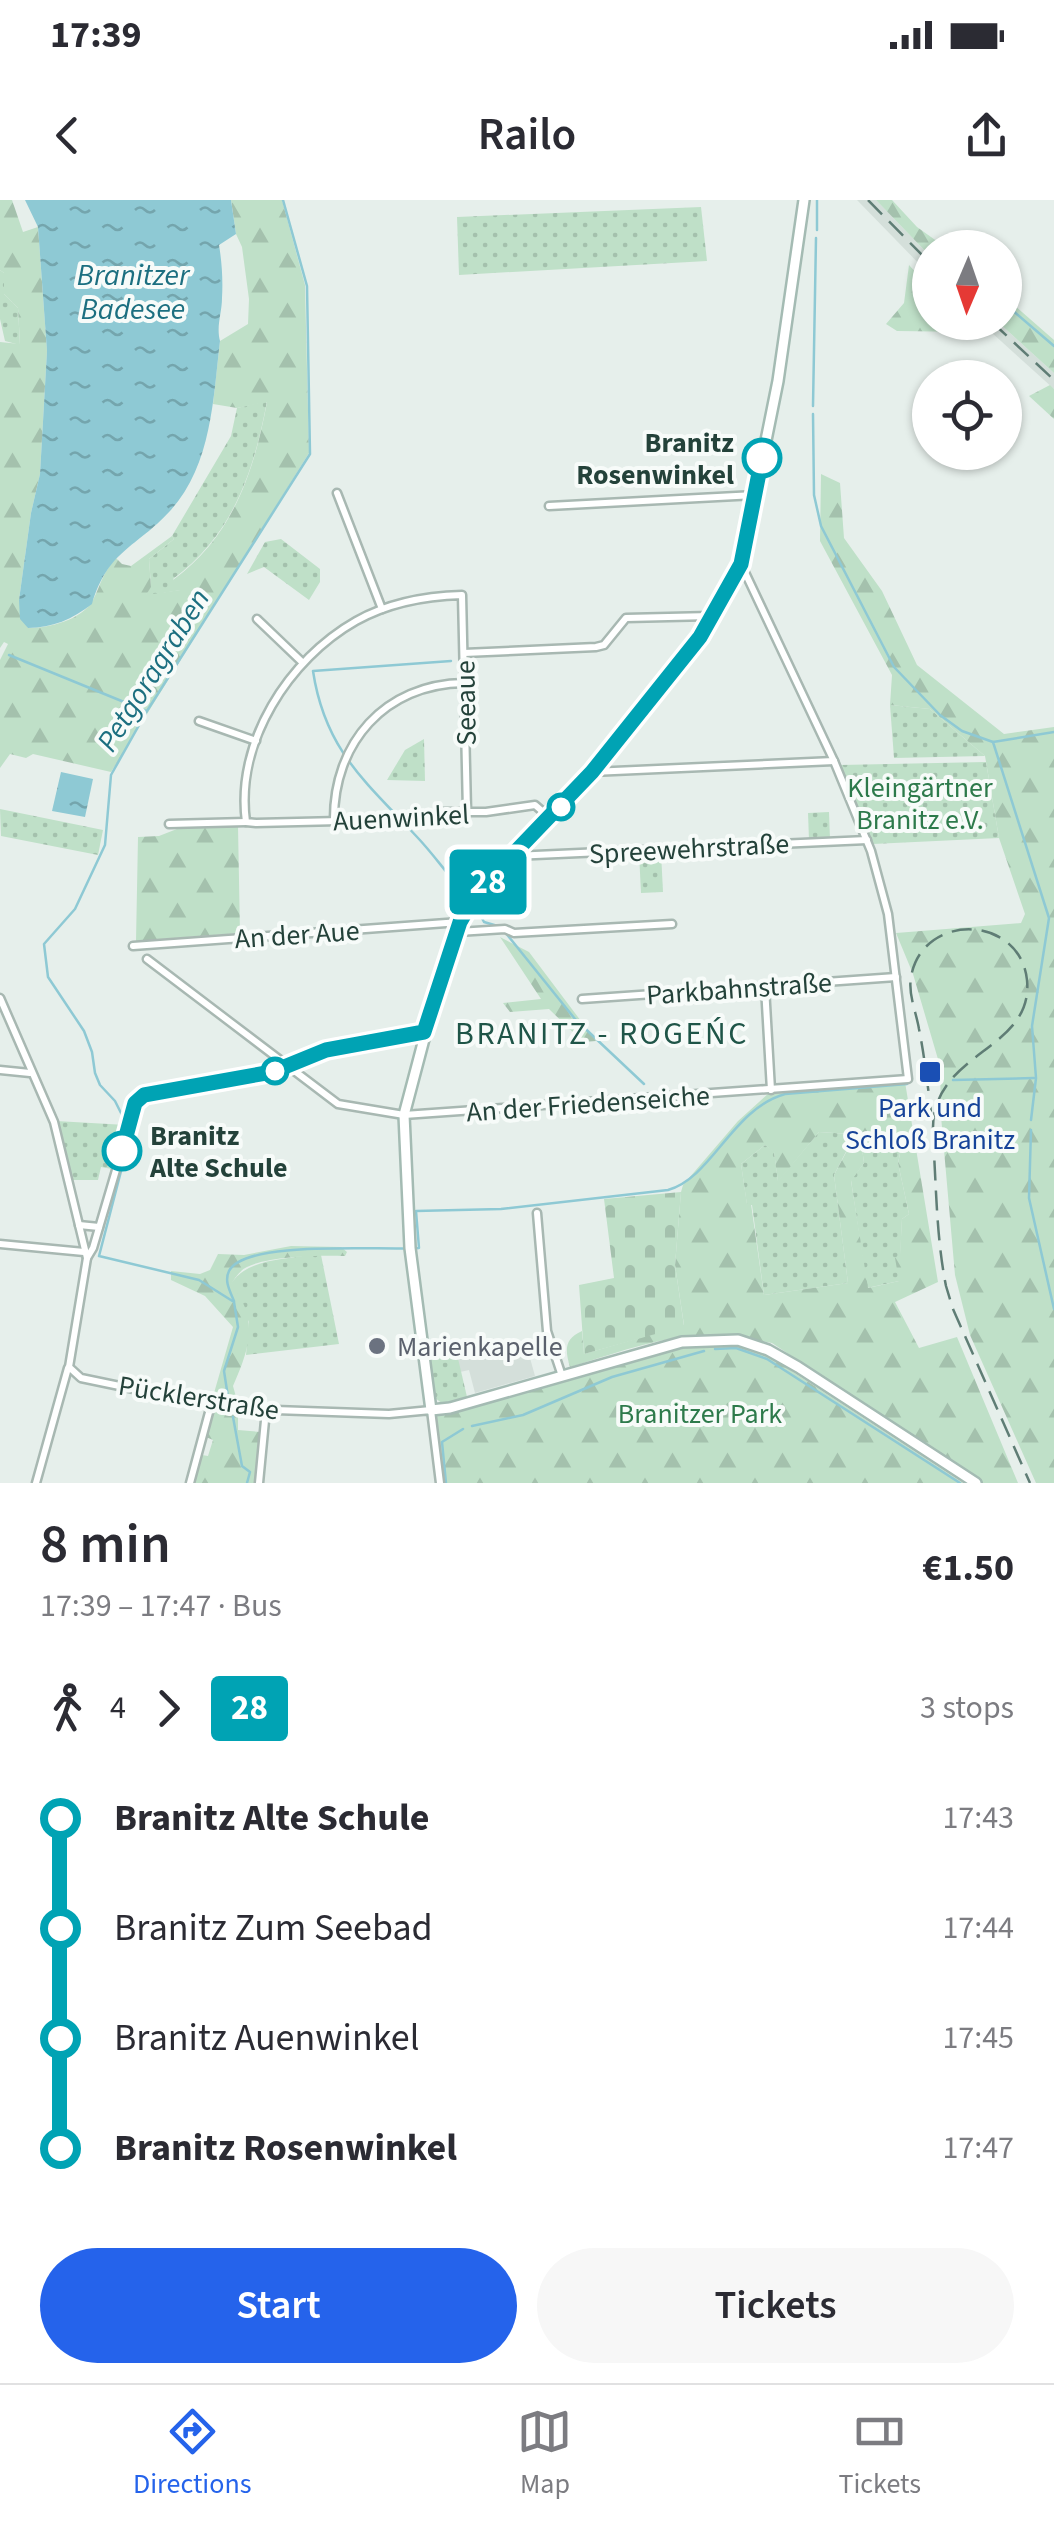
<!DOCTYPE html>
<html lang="en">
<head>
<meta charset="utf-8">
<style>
	body { margin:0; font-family:"Source Sans 3",sans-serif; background:#f7f7f7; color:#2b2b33; height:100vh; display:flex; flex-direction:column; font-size:38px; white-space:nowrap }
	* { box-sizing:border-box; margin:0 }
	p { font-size:32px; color:#7c7c81 }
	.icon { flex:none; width:55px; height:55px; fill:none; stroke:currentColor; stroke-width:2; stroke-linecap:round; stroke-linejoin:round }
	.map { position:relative; height:1283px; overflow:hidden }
	.panel { display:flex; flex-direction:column; background:#fff; flex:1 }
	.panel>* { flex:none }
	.badge { padding:0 20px; border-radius:8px; font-size:35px; line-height:65px }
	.needle { width:65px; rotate:182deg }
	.tools { position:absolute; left:912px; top:30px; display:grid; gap:20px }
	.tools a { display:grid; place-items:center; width:110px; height:110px; border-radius:50%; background:#fff; box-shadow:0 2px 8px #0004; font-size:50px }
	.map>.badge { position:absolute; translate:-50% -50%; box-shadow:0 0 0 5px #fff }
	.legs { display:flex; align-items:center; gap:15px; height:110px; padding:0 40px; font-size:32px }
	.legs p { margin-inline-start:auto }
	.head { display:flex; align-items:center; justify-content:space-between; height:170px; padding:0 40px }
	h1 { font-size:55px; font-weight:600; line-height:75px }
	.cta { display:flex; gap:20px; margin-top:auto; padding:20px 40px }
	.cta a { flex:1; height:115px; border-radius:60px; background:#2563eb; color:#fff; font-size:40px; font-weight:600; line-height:115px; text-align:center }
	.cta a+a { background:#f7f7f7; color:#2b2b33 }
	ul { padding:0 40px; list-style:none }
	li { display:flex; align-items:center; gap:35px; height:110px; font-size:38px }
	li i { display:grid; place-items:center; width:15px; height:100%; margin:0 12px; background:currentColor }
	li i::after { content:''; width:25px; height:25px; margin:-12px; border:8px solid; border-radius:50%; background:#fff }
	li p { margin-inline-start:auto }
	li:first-child i { background:linear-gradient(#0000 50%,currentColor 0) }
	li:last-child i { background:linear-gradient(currentColor 50%,#0000 0) }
	.status { display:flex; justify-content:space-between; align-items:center; height:70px; padding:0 50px; background:#fff; direction:ltr }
	.status svg { height:28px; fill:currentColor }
	header { display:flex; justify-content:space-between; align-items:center; height:130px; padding:0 40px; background:#fff; font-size:45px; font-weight:600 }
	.tab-bar { display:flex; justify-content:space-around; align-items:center; height:140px; border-top:2px solid #e1e1e2; background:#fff; font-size:28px; color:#7c7c81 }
	.tab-bar a { display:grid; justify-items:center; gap:5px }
	.tab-bar .on { color:#2563eb }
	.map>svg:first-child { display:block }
</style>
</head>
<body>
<div class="status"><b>17:39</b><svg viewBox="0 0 49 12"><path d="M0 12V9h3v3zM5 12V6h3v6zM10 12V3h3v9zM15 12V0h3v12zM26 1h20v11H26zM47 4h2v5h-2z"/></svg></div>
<header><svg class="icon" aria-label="back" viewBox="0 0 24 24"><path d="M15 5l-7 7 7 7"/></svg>Railo<svg class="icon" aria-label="share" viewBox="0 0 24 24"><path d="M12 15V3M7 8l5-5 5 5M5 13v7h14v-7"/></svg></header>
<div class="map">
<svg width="1054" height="1283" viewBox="0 0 1054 1283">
	<defs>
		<pattern id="green-dots" width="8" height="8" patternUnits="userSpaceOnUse" patternTransform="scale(2.5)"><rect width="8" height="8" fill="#bfe0c8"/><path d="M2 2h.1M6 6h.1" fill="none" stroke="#a4c1ad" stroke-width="1.8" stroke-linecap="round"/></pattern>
		<pattern id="forest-firs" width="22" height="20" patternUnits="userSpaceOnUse" patternTransform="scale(2.5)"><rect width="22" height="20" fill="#bfe0c8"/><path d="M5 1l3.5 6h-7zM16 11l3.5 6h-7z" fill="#a4c1ad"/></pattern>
		<pattern id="cemetery-stones" width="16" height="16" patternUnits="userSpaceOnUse" patternTransform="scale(2.5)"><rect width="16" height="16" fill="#bfe0c8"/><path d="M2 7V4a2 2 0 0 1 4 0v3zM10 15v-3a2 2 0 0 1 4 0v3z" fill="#a4c1ad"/></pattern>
		<pattern id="water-ripples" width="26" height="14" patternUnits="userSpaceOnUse" patternTransform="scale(2.5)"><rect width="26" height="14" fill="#8ec9d4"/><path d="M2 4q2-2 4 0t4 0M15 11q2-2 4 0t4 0" fill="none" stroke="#74a5ad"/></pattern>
	</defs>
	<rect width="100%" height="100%" fill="#e6efeb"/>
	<!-- built -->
	<g fill="#d4dfda">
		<path d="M857,0h19l54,56v19z"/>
		<path d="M981,123h18l55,50v16z"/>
		<path d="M525,1140l10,36 -60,17 -6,-23 -9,2 -3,-18 36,-6 2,3 4,-1v-4z"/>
	</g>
	<!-- green -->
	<g fill="url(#green-dots)">
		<path d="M701,7l6,54 -248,14 -2,-58z"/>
		<path d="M0,70l4,3v21l14,14 2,37 -15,-4 -5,-22z"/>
		<path d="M267,201c-13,70 -34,134 -94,178l8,11 -36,6 6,-10 -2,-27 25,-20 -2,-3 59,-100 6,-28z"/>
		<path d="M281,339l39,30v13l-11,18 -45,-33 -17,7 18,-32z"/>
		<path d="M890,505l40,4 55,47 -91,2z"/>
		<path d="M424,539l1,42 -38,-1 18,-30z"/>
		<path d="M986,562l13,76 -126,6 -33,-79z"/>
		<path d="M0,609l103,21 -5,25 -97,-19z"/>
		<path d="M829,612l1,27 -21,1 -1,-27z"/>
		<path d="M661,652l2,40 -22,1 -2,-40z"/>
		<path d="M56,921l70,4 -9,18 -5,26 -11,-2 -3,13h-26z"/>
		<path d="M819,932l31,2v10l-16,31 14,108 -84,12 -12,-90h-5l-6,-41 24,-19 9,6 4,30z"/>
		<path d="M904,934l-6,29 11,51 -7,5 -3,62 -32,7 -16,-108 13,-17 -3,-23z"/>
		<path d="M309,1055h12l18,89 -93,11 3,-33 -19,-37c16,-26 51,-25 79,-30z"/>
		<path d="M457,1154l10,43 -24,7 -8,-6 -6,-42z"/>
	</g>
	<!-- forest -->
	<g fill="url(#forest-firs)" fill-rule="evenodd">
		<path d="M0,0h12l11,32 15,-5 9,124 -7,123 -9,39 -12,87 9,28c21,0 54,-8 65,-28 8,-16 10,-28 23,-42l6,6 9,2 41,-30 2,3 -25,20 2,28 -5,8 34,-5 -7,-10c60,-44 81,-108 94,-178l-30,6 -24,-4 7,-63 28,-17 1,-25 -7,-52 -6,-13 -5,-34h51l23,85 4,168 -198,319 -78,-18 -7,4 -16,-4 -10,14v-108l8,-16 -4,-2 -4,6v-306l20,2 -2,-36 -14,-14v-21l-4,-3z"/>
		<path d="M876,0h16l25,27 28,20 -15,1v8z"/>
		<path d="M909,65l21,23v34l32,1 9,9 -74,-1 -11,-7 18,-21z"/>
		<path d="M1005,97l49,43v33l-55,-50 6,-1z"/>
		<path d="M1050,185l4,4v30l-25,-23z"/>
		<path d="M821,274l19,9 4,55 38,53 35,74 87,69 50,-7v756h-18l-66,-148 -15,-60 -14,-159 -1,-50 -27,-92 -17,-41 125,-10 4,-9 -26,-76 -14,-82 -55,-47 -40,-4 2,-30 -72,-134z"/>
		<path d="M238,626l2,107 -104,8 2,-104 21,-1 23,-9z"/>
		<path d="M500,737l29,15 67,89 -13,1 -34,-33 -39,3 -7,-9 38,-4z"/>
		<path d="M905,882l33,200 -43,20 24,46 38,-11 61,146h-35l-211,-140c-84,-18 -124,0 -202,24 -5,-17 -6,-28 12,-36l2,23 100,-29 -9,-60 6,-73 2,-7 55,-64 31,-28zM819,932l31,2v11l-16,30 14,108 -84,12 -13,-91h-4l-6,-40 24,-19 9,7 4,30zM904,935l-6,28 11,51 -7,5 -2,35 -5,4 4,23 -31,7 -17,-107 13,-18 -3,-23z"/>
		<path d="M291,1046l50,1 6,5 -2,4c-24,-1 -77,0 -98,11 -7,3 -13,12 -16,18 29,33 18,65 2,101l5,18 -26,-4 21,-73 -28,-31 -34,-16v-9l29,3 10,-4 8,-16 26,1z"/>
		<path d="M708,1144l29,2 30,9 196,128h-520l-9,-66 223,-63z"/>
		<path d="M214,1210l24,2v18l23,2 -5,51h-62l8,-28 6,1 5,-16 -7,-3z"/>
	</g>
	<!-- cemetery -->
	<path fill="url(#cemetery-stones)" d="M681,992l-6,73 9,61 -100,28 -5,-69 35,-7 -10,-79z"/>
	<!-- water -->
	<g fill="url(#water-ripples)">
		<path d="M25,0h206l5,34 -17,11c3,18 4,35 3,53 0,15 -6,28 -2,43 -7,58 -8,124 -50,170 -34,37 -62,39 -78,93 -19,15 -40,24 -64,24l-8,-9 -1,-19 12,-87 9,-39 7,-123 -9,-124z"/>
		<path d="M61,572l32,7 -8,38 -33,-6z"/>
	</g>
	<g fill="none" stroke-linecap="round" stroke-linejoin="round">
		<!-- stream -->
		<g stroke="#8ec9d4" stroke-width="2.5">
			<path d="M817,30v-30"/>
			<path d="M939,47v1"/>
			<path d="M1005,104l49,42"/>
			<path d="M813,206l3,-168"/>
			<path d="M813,214l1,81 7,31 73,141 46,48 22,16 31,11"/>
			<path d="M9,455l137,56"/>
			<path d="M451,461l-138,10c12,80 54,112 105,167 18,19 32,41 51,59"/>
			<path d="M474,703l10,19 17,5 74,92 69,65"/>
			<path d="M953,880l81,-2"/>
			<path d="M1031,920l5,-42 -4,-52 17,-108 -56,-176 61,-10"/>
			<path d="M126,923l-11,-22 -15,-16 -5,-12 -3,-21 -8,-21 -36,-54 -4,-33 31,-35 30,-64 6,-70 36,-64 163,-257 -3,-168 -24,-86"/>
			<path d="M133,925l-34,131 100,24 35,22 4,25 -14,44 4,26"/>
			<path d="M1031,930l-2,68 25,111"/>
			<path d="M234,1101c-4,-10 -10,-20 -5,-30 16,-32 154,-20 190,-23l-3,-37 85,-2 167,-19c44,-12 64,-81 117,-96l122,-10"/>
			<path d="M715,1149l21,-1 31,11 193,124"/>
			<path d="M233,1217l9,49 8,6 -3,11"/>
			<path d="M472,1226l51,-11 89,-38 92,-26"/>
			<path d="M446,1283l-4,-41 21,-13"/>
		</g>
		<defs>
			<g id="street">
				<path d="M337,293l45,116"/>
				<path d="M549,306l206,-11"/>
				<path d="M257,419l46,44"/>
				<path d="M464,453l132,-6 8,-2 22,-27 85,-2"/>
				<path d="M199,521l57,20"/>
				<path d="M592,572l242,-11"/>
				<path d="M467,611l-5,-216c-37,1 -74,8 -106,26 -67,38 -121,121 -110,201l10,1 167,-4 18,-7h45l49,-7 15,13"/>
				<path d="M334,621c-1,-78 51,-137 130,-138"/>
				<path d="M169,624l77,-2"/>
				<path d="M513,656l354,-16"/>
				<path d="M458,732l47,-3 9,4 158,-9"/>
				<path d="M133,746l327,-24"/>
				<path d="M147,759l191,145 66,11 504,-36 -20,-165 -17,-63 -37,-90 -93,-197"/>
				<path d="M765,787l6,103"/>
				<path d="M0,798l54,124 33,136"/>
				<path d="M582,799l314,-22"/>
				<path d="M424,832l-98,18 -51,21 -131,24 -7,4 -44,149 -6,10 -18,109 12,11 130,27 38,4 140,5 42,-4 9,73"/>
				<path d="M0,870l30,3"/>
				<path d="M537,1013l10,118 15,45"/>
				<path d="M79,1025l20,2"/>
				<path d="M0,1044l84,8"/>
				<path d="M36,1283l32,-115"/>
				<path d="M190,1283l21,-78"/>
				<path d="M259,1283l7,-73"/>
			</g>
			<path id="secondary" d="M804,0l-26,181 -37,183 -40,73 -66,83 -43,52 -123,132 -36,101 -29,110 6,133 21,162 19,-2 232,-66 56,-2 30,10 30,17 178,116"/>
		</defs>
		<!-- street casing -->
		<use href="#street" stroke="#a8b8b2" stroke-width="11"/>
		<!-- secondary casing -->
		<use href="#secondary" stroke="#a4bbb3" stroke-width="14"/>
		<!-- street -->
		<use href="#street" stroke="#fff" stroke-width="6"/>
		<!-- secondary -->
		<use href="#secondary" stroke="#fff" stroke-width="9"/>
		<!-- rail -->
		<g stroke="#5f7d75" stroke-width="2.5" stroke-dasharray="20 10" stroke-linecap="butt">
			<path d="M868,0l62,63"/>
			<path d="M992,122l62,58"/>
			<path d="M933,932c-3,-81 101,-80 94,-152 -7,-66 -105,-68 -116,-3 -3,18 5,34 8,52 5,25 8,50 11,75 7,60 4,122 16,182l7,23 77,174"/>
		</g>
	</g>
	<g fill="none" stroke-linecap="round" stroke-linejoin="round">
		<defs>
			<path id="line-1" d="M122,951l13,-48 9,-8 128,-23 54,-22 98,-18 36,-110 18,-31 114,-119 108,-135 41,-73 21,-106"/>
		</defs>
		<!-- line-1 casing -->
		<use href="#line-1" stroke="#fff" stroke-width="22"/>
		<!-- line-1 -->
		<use href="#line-1" stroke="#00a3b4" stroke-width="15"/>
	</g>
	<!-- markers -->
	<g fill="#fff" stroke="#00a3b4" stroke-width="5">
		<circle cx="762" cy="258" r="18"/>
		<circle cx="561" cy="607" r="12"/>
		<circle cx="275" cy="871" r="12"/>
		<circle cx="122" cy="951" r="18"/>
	</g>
	<rect fill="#1a4fb4" stroke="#f7fbf9" stroke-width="4" x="918" y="860" width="24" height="24" rx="5"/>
	<circle fill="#6b7280" stroke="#f7fbf9" stroke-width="4" cx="377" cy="1146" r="10"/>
	<g text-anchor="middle" stroke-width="8" stroke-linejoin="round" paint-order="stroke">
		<!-- stop labels -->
		<g font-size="28" font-weight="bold" fill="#24423a" stroke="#f7fbf9" text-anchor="end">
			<text x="734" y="252">Branitz<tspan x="734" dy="32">Rosenwinkel</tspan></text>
			<text x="150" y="945" text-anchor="start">Branitz<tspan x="150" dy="32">Alte Schule</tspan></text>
		</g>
		<!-- street labels -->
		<g font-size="28" fill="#24423a" stroke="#f7fbf9">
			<text transform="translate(465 503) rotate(-91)" y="10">Seeaue</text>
			<text transform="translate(401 617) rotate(-3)" y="10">Auenwinkel</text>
			<text transform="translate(689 648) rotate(-3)" y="10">Spreewehrstraße</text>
			<text transform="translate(297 734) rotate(-4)" y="10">An der Aue</text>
			<text transform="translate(739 788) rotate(-4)" y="10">Parkbahnstraße</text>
			<text transform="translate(588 903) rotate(-4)" y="10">An der Friedenseiche</text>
			<text transform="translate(199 1197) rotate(9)" y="10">Pücklerstraße</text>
		</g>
		<!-- park labels -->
		<g font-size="28" fill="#2d7a4b" stroke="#f7fbf9">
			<text x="920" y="597">Kleingärtner<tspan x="920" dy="32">Branitz e.V.</tspan></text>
			<text x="700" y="1223">Branitzer Park</text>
		</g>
		<!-- transit labels -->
		<g font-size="28" fill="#164399" stroke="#f7fbf9">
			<text x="930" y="917">Park und<tspan x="930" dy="32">Schloß Branitz</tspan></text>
		</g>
		<!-- worship labels -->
		<g font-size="28" fill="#5b616d" stroke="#f7fbf9" text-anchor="start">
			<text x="397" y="1156">Marienkapelle</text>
		</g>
		<!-- water labels -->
		<g font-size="30" font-style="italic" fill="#1c6f80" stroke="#f7fbf9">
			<text x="133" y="85">Branitzer<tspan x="133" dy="34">Badesee</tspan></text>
			<text transform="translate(153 470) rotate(-58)" y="10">Petgoragraben</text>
		</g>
		<!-- quarter labels -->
		<g font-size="32" letter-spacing="2.5" fill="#1f5548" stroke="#f7fbf9">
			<text x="602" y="844">BRANITZ - ROGEŃC</text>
		</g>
	</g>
</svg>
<div class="tools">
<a><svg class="needle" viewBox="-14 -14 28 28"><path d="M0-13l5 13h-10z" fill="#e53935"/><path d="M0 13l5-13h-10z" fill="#7c7c81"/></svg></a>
<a><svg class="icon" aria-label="locate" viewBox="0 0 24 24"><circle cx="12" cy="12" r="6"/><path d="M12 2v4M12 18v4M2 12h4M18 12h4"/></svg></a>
</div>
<b class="badge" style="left:488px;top:682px;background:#00a3b4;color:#fff">28</b>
</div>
<section class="panel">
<div class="head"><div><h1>8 min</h1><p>17:39 – 17:47 · Bus</p></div><b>€1.50</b></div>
<div class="legs"><svg class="icon" aria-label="walk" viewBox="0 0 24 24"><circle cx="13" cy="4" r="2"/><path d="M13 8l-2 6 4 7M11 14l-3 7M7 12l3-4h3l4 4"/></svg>4<svg class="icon" aria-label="forward" viewBox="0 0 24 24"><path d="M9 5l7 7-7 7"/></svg><b class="badge" style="background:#00a3b4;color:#fff">28</b><p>3 stops</p></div>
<ul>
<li><i style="color:#00a3b4"></i><b>Branitz Alte Schule</b><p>17:43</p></li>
<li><i style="color:#00a3b4"></i><span>Branitz Zum Seebad</span><p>17:44</p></li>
<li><i style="color:#00a3b4"></i><span>Branitz Auenwinkel</span><p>17:45</p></li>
<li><i style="color:#00a3b4"></i><b>Branitz Rosenwinkel</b><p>17:47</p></li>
</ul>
<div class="cta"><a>Start</a><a>Tickets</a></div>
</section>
<nav class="tab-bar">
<a class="on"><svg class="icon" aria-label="directions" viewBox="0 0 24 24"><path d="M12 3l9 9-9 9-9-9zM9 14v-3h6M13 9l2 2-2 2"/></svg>Directions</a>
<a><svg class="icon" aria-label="map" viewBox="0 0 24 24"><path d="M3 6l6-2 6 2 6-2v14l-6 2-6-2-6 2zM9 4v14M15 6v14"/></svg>Map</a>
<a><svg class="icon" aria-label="tickets" viewBox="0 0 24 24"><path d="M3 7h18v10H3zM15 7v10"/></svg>Tickets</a>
</nav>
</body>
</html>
